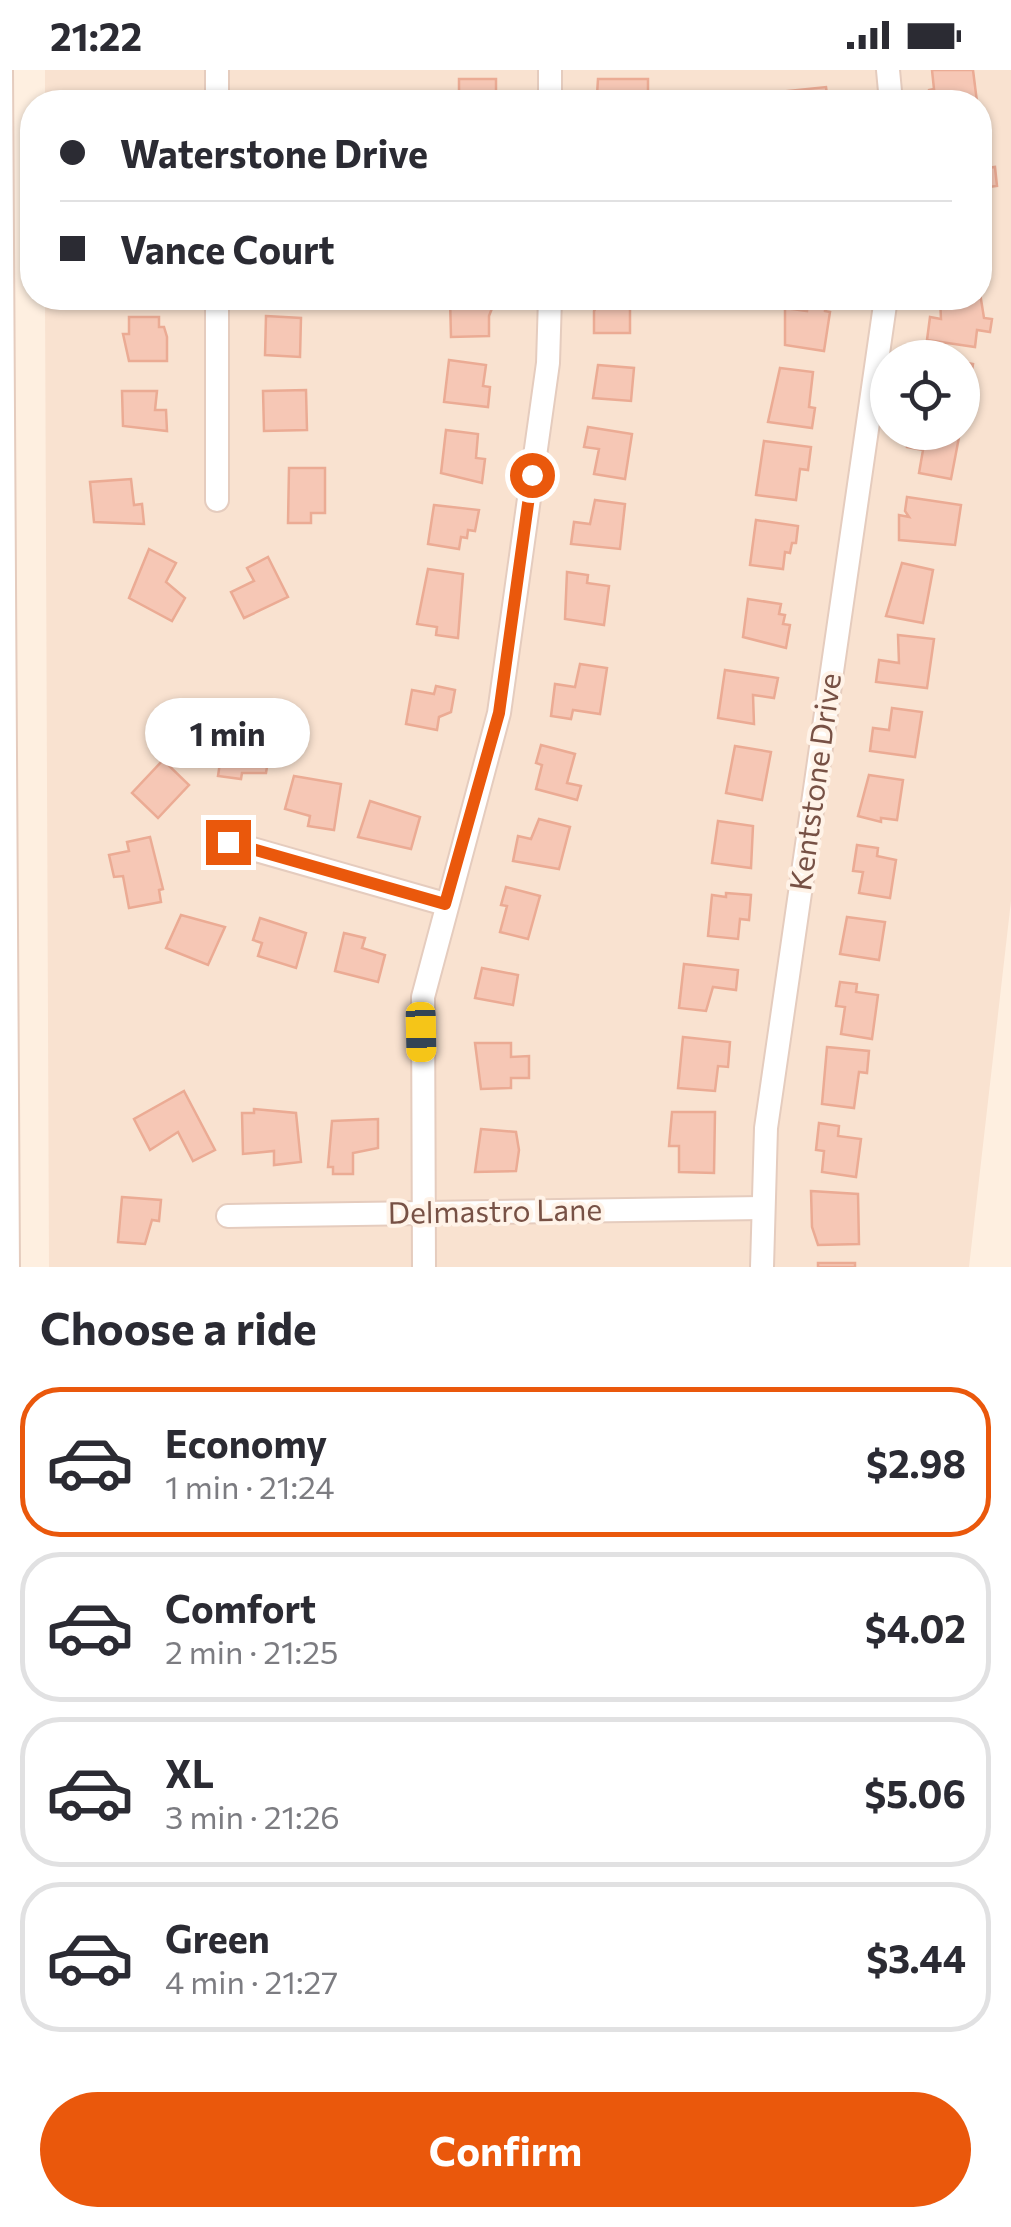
<!DOCTYPE html>
<meta charset="utf-8">
<style>
:root{--surface:#fff;--page:#f7f7f7;--text:#2b2b33;--muted:#7c7c81;--line:#e1e1e2;--accent:#ea580c}
body{margin:0;font-family:Commissioner,sans-serif;background:var(--page);color:var(--text);height:100vh;display:flex;flex-direction:column;font-size:38px;white-space:nowrap}
*{box-sizing:border-box;margin:0}
p{font-size:32px;color:var(--muted)}
.icon{flex:none;width:55px;height:55px;fill:none;stroke:currentColor;stroke-width:2;stroke-linecap:round;stroke-linejoin:round}
.map{position:relative;height:1197px;overflow:hidden}
.drawer{display:flex;flex-direction:column;background:var(--surface);flex:1}
.drawer>*{flex:none}
.banner{position:absolute;left:20px;top:20px;width:972px;height:220px;border-radius:40px;box-shadow:0 2px 8px #0004;display:grid;align-content:center;height:220px;padding:0 40px;background:var(--surface)}
.buttons{position:absolute;left:870px;top:270px;display:grid;gap:20px}
.buttons a{display:grid;place-items:center;width:110px;height:110px;border-radius:50%;background:var(--surface);box-shadow:0 2px 8px #0004;font-size:50px}
.end{position:absolute;width:45px;height:45px;margin:-22px;border:12px solid #ea580c;background:#fff;box-shadow:0 0 0 5px #fff}
.from{border-radius:50%}
.bubble{position:absolute;height:70px;border-radius:35px;background:var(--surface);box-shadow:0 2px 8px #0004;font-size:32px;font-weight:700;line-height:70px;text-align:center}
.car{position:absolute;width:30px;height:60px;margin:-30px -15px;border-radius:12px;box-shadow:0 0 8px 2px #0007;background:linear-gradient(#f5c518 24%,#345 0 40%,#f5c518 0 76%,#345 0 86%,#f5c518 0)}
.banner b{display:flex;align-items:center;gap:35px;height:95px;font-size:38px}
.banner b+b{border-top:2px solid var(--line)}
.banner i{width:25px;height:25px;background:var(--text)}
ul{padding:0;list-style:none}
li{display:flex;align-items:center;gap:30px;height:150px;margin:0 20px 15px;padding:0 20px;border:5px solid var(--line);border-radius:40px}
li div{flex:1}
li b{display:block;font-size:38px}
li em{font-style:normal;font-weight:700}
li.current{border-color:var(--accent)}
li>.icon{width:90px;height:90px;stroke-width:1.5}
h2{padding:0 40px;font-size:45px;line-height:120px}
.button{display:flex;gap:20px;margin-top:auto;padding:20px 40px}
.button a{flex:1;height:115px;border-radius:60px;background:var(--accent);color:#fff;font-size:40px;font-weight:700;line-height:115px;text-align:center}
.status{display:flex;justify-content:space-between;align-items:center;height:70px;padding:0 50px;background:var(--surface);direction:ltr}
.status svg{height:28px;fill:currentColor}
.map>svg:first-child{display:block}
.residential{fill:#f9e2d0;fill-rule:evenodd}
.building{fill:#f6c7b5;stroke:#ebab94;stroke-width:2.5}
.lines{fill:none;stroke-linecap:round;stroke-linejoin:round}
.minor-casing{stroke:#e5ccbe;stroke-width:26}
.minor{stroke:#fff;stroke-width:22}
.route{stroke:#ea580c;stroke-width:12}
.labels{text-anchor:middle;stroke-width:8;stroke-linejoin:round;paint-order:stroke}
.street-label{font-size:30px;fill:#775145;stroke:#fff3e8}
</style>
<div class="status"><b>21:22</b><svg viewBox="0 0 49 12"><path d="M0 12V9h3v3zM5 12V6h3v6zM10 12V3h3v9zM15 12V0h3v12zM26 1h20v11H26zM47 4h2v5h-2z"/></svg></div>
<div class="map">
<svg width="1011" height="1197" viewBox="0 0 1011 1197">
<rect width="100%" height="100%" fill="#feefe0"/>
<path class="residential" d="M45,0h966v831l-42,366h-920l-4,-969h935v-196h-935zM888,288h74v74h-74z"/>
<g class="building">
<path d="M932,0h41l4,32h-49l1,-12 5,-1z"/>
<rect x="459" y="9" width="37" height="23"/>
<path d="M598,9h50v23h-42v-7h-9z"/>
<path d="M826,17l2,15h-40l-1,-11z"/>
<rect x="279" y="23" width="30" height="9"/>
<path d="M127,26l32,1v5h-32z"/>
<path d="M980,70h4l2,28 9,-1 2,19 -17,2z"/>
<path d="M980,223l4,25 8,1 -2,13 -13,-2 -2,17 -48,-7 3,-23 11,2 -1,-21h40z"/>
<path d="M450,228h46l-7,18v20l-38,1z"/>
<path d="M602,228h28v35h-36v-22z"/>
<path d="M808,233l18,2 -1,6 5,1 -6,39 -39,-6v-37l22,3z"/>
<path d="M266,246l35,2 -1,39 -35,-2z"/>
<path d="M129,247h30v10h5l3,10v24h-38l-6,-27h6z"/>
<path d="M449,290l37,5 -3,21 7,1 -2,20 -44,-5z"/>
<path d="M962,292l11,2 -7,46h-4z"/>
<path d="M598,295l36,3 -3,33 -38,-3z"/>
<path d="M780,298l33,4 -4,35 6,1 -3,20 -44,-6z"/>
<path d="M306,320l1,40 -43,1 -1,-40z"/>
<path d="M122,321h35l-2,19h11l1,21 -44,-5z"/>
<path d="M588,357l44,7 -7,45 -31,-5 5,-25 -15,-2z"/>
<path d="M446,360l32,4 -2,24 9,1 -3,24 -41,-10z"/>
<path d="M910,362h50l-9,47 -32,-6 4,-23 -16,-3z"/>
<path d="M764,371l47,6 -3,23 -8,-1 -4,31 -40,-5z"/>
<path d="M289,398h36v45h-14v10h-23z"/>
<path d="M131,409l3,26 8,-1 2,20 -50,-2 -4,-40z"/>
<path d="M907,427l54,8 -6,40 -56,-5v-25l10,2 -4,-6z"/>
<path d="M595,430l30,4 -5,45 -49,-5 3,-22 16,2z"/>
<path d="M434,435l45,5 -4,21 -7,-1 -1,8 -6,-1 -2,12 -31,-5z"/>
<path d="M756,450l42,6 -2,17h-4l-2,10 -5,-1 -2,17 -33,-4z"/>
<path d="M149,479l27,14 -10,19 19,16 -13,23 -43,-23z"/>
<path d="M268,487l20,40 -44,21 -13,-26 23,-11 -7,-13z"/>
<path d="M902,493l31,7 -10,53 -37,-7z"/>
<path d="M428,499l35,5 -5,64 -22,-3 1,-8 -20,-3z"/>
<path d="M567,502l21,3 -1,8 22,3 -5,39 -39,-6z"/>
<path d="M748,529l33,5 -2,10 6,1 -2,9 7,1 -4,23 -43,-11z"/>
<path d="M898,565l36,4 -7,49 -51,-6 3,-22 20,3z"/>
<path d="M580,594l27,4 -7,46 -27,-4 -2,9 -20,-3 4,-32 20,3z"/>
<path d="M725,600l53,8 -4,20 -21,-3 1,29 -36,-6z"/>
<path d="M436,616l19,4 -4,22 -12,5 -2,13 -31,-6 6,-34 22,4z"/>
<path d="M892,638l30,4 -7,45 -45,-6 3,-23 16,2z"/>
<path d="M224,666l47,6 -5,31h-24l-1,6 -23,-3z"/>
<path d="M541,675l34,9 -8,29 14,3 -4,14 -41,-11 6,-24 -6,-2z"/>
<path d="M735,676l36,6 -9,48 -36,-7z"/>
<path d="M163,690l26,25 -31,33 -26,-25z"/>
<path d="M869,705l34,5 -6,40 -16,-2v4l-23,-6z"/>
<path d="M294,706l47,8 -7,46 -26,-4 2,-10 -25,-7z"/>
<path d="M370,731l50,16 -9,32 -53,-12z"/>
<path d="M539,749l31,8 -11,42 -46,-8 5,-25 13,3z"/>
<path d="M718,751l35,5 -2,42 -39,-5z"/>
<path d="M150,767l13,52 -4,1 2,12 -32,6 -6,-32 -9,1 -5,-22 20,-4 -2,-9z"/>
<path d="M857,775l21,3 -1,8 19,4 -6,38 -31,-5 4,-21 -10,-1z"/>
<path d="M506,817l34,9 -12,43 -28,-7 7,-26 -6,-1z"/>
<path d="M726,823l25,2 -2,25 -9,-1 -2,20 -30,-3 4,-41 14,2z"/>
<path d="M181,845l44,12 -17,38 -42,-17z"/>
<path d="M847,847l38,5 -6,38 -39,-6z"/>
<path d="M260,848l46,15 -10,35 -38,-12 4,-13 -9,-3z"/>
<path d="M344,863l21,5 -3,10 23,7 -7,27 -43,-11z"/>
<path d="M684,894l54,6 -2,20 -23,-3 -7,24 -27,-3z"/>
<path d="M482,898l36,7 -5,30 -38,-7z"/>
<path d="M840,912l17,2 -1,8 22,3 -6,44 -31,-5 4,-27 -9,-1z"/>
<path d="M683,967l47,5 -2,25 -10,-1 -3,25 -37,-3z"/>
<path d="M475,973h36v14l18,-1v22h-18v10l-30,1z"/>
<path d="M827,977l42,4 -2,22 -8,-1 -5,36 -32,-4z"/>
<path d="M184,1021l31,59 -22,11 -15,-29 -28,18 -16,-31z"/>
<path d="M254,1039l42,4 5,49 -27,3v-14l-31,3 -1,-41h12z"/>
<path d="M672,1042h43l-1,61 -35,-1v-26h-10z"/>
<path d="M378,1049v29l-25,5v21h-20v-7h-5l4,-46z"/>
<path d="M819,1053l20,3 -1,10 23,3 -5,38 -34,-5 2,-21 -8,-1z"/>
<path d="M481,1059l35,3 3,18 -3,21 -41,1z"/>
<path d="M811,1121l47,3 1,50 -41,1 -6,-18z"/>
<path d="M122,1127l39,3 -2,21 -7,-1 -7,24 -27,-2z"/>
<rect x="818" y="1193" width="37" height="4"/>
</g>
<g class="lines">
<defs>
<g id="minor">
<path d="M1,0l7,1197"/>
<path d="M550,0v32"/>
<path d="M888,0l3,32"/>
<path d="M217,32v-32"/>
<path d="M217,228v202"/>
<path d="M228,772l217,62"/>
<path d="M228,1146l534,-8"/>
<path d="M424,1197l-1,-270 76,-284 49,-350 2,-65"/>
<path d="M762,1197l4,-139 120,-830"/>
</g>
</defs>
<use href="#minor" class="minor-casing"/>
<use href="#minor" class="minor"/>
</g>
<g class="lines">
<path class="route" d="M228,772l217,62 54,-191 33,-238"/>
</g>
<g class="labels">
<g class="street-label">
<text transform="translate(816 712) rotate(-82)" y="10">Kentstone Drive</text>
<text transform="translate(495 1142) rotate(-1)" y="10">Delmastro Lane</text>
</g>
</g>
</svg>
<div class="buttons">
<a><svg class="icon" aria-label="locate" viewBox="0 0 24 24"><circle cx="12" cy="12" r="6"/><path d="M12 2v4M12 18v4M2 12h4M18 12h4"/></svg></a>
</div>
<i class="end from" style="left:532px;top:405px"></i>
<i class="end" style="left:228px;top:772px"></i>
<div class="bubble" style="left:145px;top:628px;width:165px">1 min</div>
<i class="car" style="left:421px;top:962px;rotate:179deg"></i>
<div class="banner">
<b><i class="from"></i>Waterstone Drive</b>
<b><i></i>Vance Court</b>
</div>
</div>
<section class="drawer">
<h2>Choose a ride</h2>
<ul>
<li class="current"><svg class="icon" aria-label="car" viewBox="0 0 24 24"><path d="M5 17H2v-5l4-1 3-4h7l3 4 3 1v5h-3M9 17h6M6 11h13"/><circle cx="7" cy="17" r="2"/><circle cx="17" cy="17" r="2"/></svg><div><b>Economy</b><p>1 min · 21:24</p></div><em>$2.98</em></li>
<li><svg class="icon" aria-label="car" viewBox="0 0 24 24"><path d="M5 17H2v-5l4-1 3-4h7l3 4 3 1v5h-3M9 17h6M6 11h13"/><circle cx="7" cy="17" r="2"/><circle cx="17" cy="17" r="2"/></svg><div><b>Comfort</b><p>2 min · 21:25</p></div><em>$4.02</em></li>
<li><svg class="icon" aria-label="car" viewBox="0 0 24 24"><path d="M5 17H2v-5l4-1 3-4h7l3 4 3 1v5h-3M9 17h6M6 11h13"/><circle cx="7" cy="17" r="2"/><circle cx="17" cy="17" r="2"/></svg><div><b>XL</b><p>3 min · 21:26</p></div><em>$5.06</em></li>
<li><svg class="icon" aria-label="car" viewBox="0 0 24 24"><path d="M5 17H2v-5l4-1 3-4h7l3 4 3 1v5h-3M9 17h6M6 11h13"/><circle cx="7" cy="17" r="2"/><circle cx="17" cy="17" r="2"/></svg><div><b>Green</b><p>4 min · 21:27</p></div><em>$3.44</em></li>
</ul>
<div class="button"><a>Confirm</a></div>
</section>
